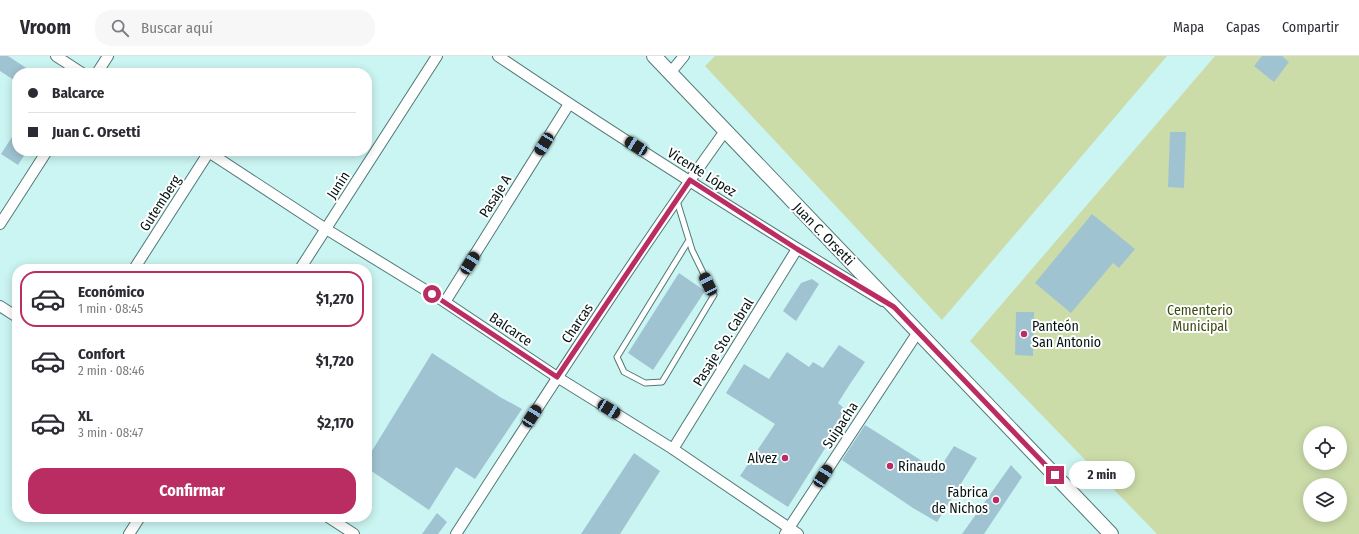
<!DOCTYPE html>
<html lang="es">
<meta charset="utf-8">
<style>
:root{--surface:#fff;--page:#f7f7f7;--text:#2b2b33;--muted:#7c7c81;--line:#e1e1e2;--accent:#b92d63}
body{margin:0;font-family:"Fira Sans Condensed",sans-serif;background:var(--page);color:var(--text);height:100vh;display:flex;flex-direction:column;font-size:15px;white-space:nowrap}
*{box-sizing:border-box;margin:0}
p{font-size:13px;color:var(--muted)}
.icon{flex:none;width:22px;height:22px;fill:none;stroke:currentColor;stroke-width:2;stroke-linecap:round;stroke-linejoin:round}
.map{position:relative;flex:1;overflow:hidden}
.drawer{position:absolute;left:12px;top:208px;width:360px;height:258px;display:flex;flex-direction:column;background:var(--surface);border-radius:16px;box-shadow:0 2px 10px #0003}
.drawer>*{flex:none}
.top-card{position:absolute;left:12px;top:12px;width:360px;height:88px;border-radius:16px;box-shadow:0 2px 10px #0003;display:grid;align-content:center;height:88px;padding:0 16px;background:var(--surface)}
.controls{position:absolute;left:1303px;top:370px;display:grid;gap:8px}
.controls a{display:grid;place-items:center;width:44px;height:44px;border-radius:50%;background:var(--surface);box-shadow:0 2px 10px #0003;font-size:20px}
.end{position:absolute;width:18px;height:18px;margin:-9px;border:5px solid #b92d63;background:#fff;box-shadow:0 0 0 2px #fff}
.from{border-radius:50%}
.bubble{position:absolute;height:28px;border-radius:14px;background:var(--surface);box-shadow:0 2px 10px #0003;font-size:13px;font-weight:700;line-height:28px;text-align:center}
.car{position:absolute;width:12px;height:24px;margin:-12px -6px;border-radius:5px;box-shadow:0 0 3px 1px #0007;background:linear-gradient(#222 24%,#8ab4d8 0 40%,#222 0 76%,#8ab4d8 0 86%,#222 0)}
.top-card b{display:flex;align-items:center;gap:14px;height:38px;font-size:15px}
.top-card b+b{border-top:1px solid var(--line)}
.top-card i{width:10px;height:10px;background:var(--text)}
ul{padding:7px 0 0;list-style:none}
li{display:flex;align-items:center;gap:12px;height:56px;margin:0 8px 6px;padding:0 8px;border:2px solid transparent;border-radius:16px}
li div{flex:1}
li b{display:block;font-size:15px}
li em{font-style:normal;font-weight:700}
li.current{border-color:var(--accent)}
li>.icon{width:36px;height:36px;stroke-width:1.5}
.primary-button{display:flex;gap:8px;margin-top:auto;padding:8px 16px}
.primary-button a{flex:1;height:46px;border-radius:16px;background:var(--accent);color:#fff;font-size:16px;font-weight:700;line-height:46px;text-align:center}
header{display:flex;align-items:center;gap:24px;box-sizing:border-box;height:56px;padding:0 20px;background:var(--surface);border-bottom:1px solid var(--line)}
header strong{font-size:19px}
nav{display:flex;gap:22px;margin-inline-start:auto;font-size:14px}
.search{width:280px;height:36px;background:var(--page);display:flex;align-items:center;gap:10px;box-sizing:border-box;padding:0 14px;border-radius:16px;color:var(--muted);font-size:15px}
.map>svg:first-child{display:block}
.green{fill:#ccdca9;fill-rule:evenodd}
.building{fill:#a0c3d2}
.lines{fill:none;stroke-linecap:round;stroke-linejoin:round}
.lane-casing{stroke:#527876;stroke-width:7}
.street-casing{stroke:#527876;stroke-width:12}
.secondary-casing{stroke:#527876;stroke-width:16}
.lane{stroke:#fff;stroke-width:5}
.street{stroke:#fff;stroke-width:10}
.secondary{stroke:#fff;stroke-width:14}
.route{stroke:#b92d63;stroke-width:5}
.poi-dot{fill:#b92d63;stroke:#fff;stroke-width:1.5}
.labels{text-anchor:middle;stroke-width:4;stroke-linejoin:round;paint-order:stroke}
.street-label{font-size:14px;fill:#051413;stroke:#fff}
.park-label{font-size:14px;fill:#3d4a13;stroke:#fff}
.poi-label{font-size:14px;fill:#051413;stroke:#fff;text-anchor:start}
</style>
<header>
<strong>Vroom</strong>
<div class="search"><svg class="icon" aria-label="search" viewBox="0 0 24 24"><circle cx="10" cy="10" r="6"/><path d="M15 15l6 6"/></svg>Buscar aquí</div>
<nav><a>Mapa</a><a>Capas</a><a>Compartir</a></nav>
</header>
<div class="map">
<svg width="1359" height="478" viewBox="0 0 1359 478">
<rect width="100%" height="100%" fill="#cbf5f2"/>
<g class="green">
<path d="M715,0h452l-225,264 -237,-254z"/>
<path d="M1215,0h144v478h-202l-187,-193zM1310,377h30v30h-30zM1310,429h30v30h-30z"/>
</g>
<g class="building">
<path d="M0,0h8l26,17h-17v9l-17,-11z"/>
<path d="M1262,0h20l7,6 -15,20 -20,-16z"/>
<path d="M17,73v22h10l-9,14 -17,-11z"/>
<path d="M1170,76h16l-2,56 -16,-1z"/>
<path d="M1092,158l43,35 -16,19 -6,-5 -42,50 -36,-30z"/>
<path d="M679,217l26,18 -52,79 -25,-17z"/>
<path d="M812,223l7,5 -23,37 -13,-10 18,-28z"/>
<path d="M1016,256h18l-1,44 -18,-1z"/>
<path d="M839,289l26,17 -15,22 -12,19 10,9 -60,95 -48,-31 35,-52 -49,-31 18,-29 25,15 18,-27 22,15 4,-5 10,6z"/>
<path d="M432,297l68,44 22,12 -47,70 -19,-12 -27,43 -62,-42v-9z"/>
<path d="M865,369l73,46 16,-25 23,12 -40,64 -24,-14 -71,-48z"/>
<path d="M634,397l26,18 -40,63h-39z"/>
<path d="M1011,409l11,12 -38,57h-22z"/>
<path d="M437,457l10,9 -9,12h-16z"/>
</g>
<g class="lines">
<defs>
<path id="lane" d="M677,145l15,49 22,45 -52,87 -17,1 -21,-11 -7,-15 72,-117"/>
<g id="street">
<path d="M56,0l26,17"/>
<path d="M498,0c126,85 255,166 385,245"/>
<path d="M97,17l11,-17"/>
<path d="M670,17l14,-17"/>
<path d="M207,95l119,78 119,73 112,75 116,72 125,85"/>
<path d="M0,168l47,-73"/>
<path d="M134,213l75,-117"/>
<path d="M300,213l137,-213"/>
<path d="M445,246l124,-198"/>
<path d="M0,250l17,11"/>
<path d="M673,393l124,-200"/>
<path d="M328,461l26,17"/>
<path d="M129,478l11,-17"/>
<path d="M456,478c88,-136 175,-272 269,-403"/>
<path d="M785,478l133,-202"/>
</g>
<path id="secondary" d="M654,0l457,478"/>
</defs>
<use href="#lane" class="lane-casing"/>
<use href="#street" class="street-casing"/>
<use href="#secondary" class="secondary-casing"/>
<use href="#lane" class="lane"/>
<use href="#street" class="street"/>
<use href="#secondary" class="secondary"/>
</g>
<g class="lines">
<path class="route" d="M432,238l125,83 133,-197 107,69 97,58 161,168"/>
</g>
<g class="poi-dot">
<circle cx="1024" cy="278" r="4"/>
<circle cx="785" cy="402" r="4"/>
<circle cx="890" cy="410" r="4"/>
<circle cx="996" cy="444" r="4"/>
</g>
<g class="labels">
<g class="street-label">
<text transform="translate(702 116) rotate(32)" y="5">Vicente López</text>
<text transform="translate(338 129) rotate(-57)" y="5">Junín</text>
<text transform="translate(495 140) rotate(-58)" y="5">Pasaje A</text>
<text transform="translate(160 147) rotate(-57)" y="5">Gutemberg</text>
<text transform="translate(824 178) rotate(46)" y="5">Juan C. Orsetti</text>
<text transform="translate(577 267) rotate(-56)" y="5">Charcas</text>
<text transform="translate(511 273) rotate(34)" y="5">Balcarce</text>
<text transform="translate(723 286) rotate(-58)" y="5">Pasaje Sto. Cabral</text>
<text transform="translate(840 369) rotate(-57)" y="5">Suipacha</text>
</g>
<g class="park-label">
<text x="1200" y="259">Cementerio<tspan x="1200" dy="16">Municipal</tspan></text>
</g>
<g class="poi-label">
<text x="1032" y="275">Panteón<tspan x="1032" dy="16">San Antonio</tspan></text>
<text x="777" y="407" text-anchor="end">Alvez</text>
<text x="898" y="415">Rinaudo</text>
<text x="988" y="441" text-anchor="end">Fabrica<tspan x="988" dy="16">de Nichos</tspan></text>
</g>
</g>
</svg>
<div class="controls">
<a><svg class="icon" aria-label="locate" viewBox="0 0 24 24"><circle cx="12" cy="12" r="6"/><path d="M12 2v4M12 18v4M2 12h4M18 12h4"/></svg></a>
<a><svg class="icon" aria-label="layers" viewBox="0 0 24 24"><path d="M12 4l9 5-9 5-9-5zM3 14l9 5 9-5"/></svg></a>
</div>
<i class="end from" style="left:432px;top:238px"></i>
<i class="end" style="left:1055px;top:419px"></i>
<div class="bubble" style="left:1069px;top:405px;width:66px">2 min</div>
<i class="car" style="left:544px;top:88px;rotate:212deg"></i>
<i class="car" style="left:636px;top:90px;rotate:302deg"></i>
<i class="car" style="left:470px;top:207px;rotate:32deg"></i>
<i class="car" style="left:708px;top:228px;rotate:334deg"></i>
<i class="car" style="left:609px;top:353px;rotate:122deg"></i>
<i class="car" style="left:532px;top:360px;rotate:33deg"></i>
<i class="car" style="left:823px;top:420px;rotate:33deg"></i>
<div class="top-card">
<b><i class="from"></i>Balcarce</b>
<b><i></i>Juan C. Orsetti</b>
</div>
<section class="drawer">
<ul>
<li class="current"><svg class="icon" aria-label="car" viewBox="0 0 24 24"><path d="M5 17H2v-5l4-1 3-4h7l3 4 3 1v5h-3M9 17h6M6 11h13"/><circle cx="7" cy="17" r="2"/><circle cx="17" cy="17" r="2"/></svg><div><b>Económico</b><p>1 min · 08:45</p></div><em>$1,270</em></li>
<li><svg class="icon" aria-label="car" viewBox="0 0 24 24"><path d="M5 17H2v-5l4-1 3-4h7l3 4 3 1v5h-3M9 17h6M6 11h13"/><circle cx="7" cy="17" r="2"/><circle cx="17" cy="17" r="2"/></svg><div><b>Confort</b><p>2 min · 08:46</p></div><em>$1,720</em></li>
<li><svg class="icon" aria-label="car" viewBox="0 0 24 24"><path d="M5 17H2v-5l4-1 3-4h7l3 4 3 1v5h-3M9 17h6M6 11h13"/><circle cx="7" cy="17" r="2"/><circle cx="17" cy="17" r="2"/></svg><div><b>XL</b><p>3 min · 08:47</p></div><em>$2,170</em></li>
</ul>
<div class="primary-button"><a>Confirmar</a></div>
</section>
</div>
